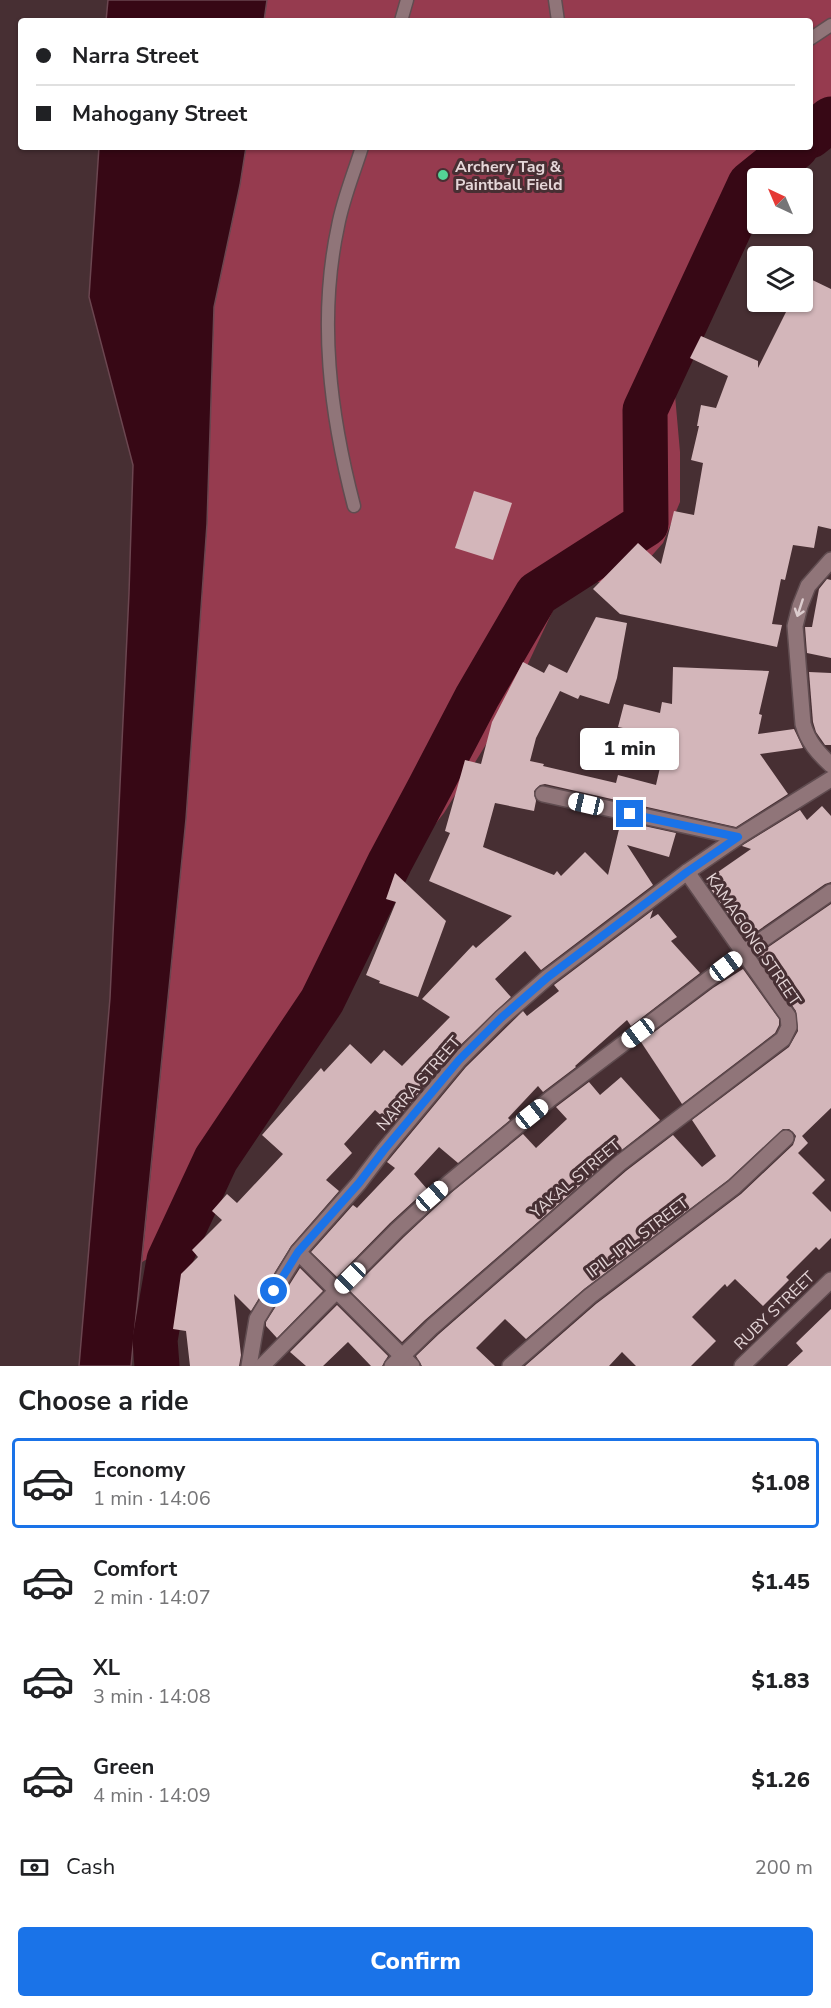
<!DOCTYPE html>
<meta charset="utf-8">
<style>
:root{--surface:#fff;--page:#f6f6f6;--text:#202124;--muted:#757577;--line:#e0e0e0;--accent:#1a73e8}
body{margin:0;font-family:"Nunito Sans",sans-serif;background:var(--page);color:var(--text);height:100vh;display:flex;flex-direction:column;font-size:22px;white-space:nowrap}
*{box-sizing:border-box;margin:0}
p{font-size:20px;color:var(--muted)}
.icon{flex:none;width:33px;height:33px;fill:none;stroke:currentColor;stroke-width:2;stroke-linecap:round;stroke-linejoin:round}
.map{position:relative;height:1366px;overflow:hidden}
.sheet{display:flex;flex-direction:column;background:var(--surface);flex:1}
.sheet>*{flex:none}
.top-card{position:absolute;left:18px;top:18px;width:795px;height:132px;border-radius:6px;box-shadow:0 2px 4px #0004;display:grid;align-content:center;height:132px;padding:0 18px;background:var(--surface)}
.needle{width:39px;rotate:316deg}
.buttons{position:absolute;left:747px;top:168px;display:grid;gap:12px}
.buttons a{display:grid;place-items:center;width:66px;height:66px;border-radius:6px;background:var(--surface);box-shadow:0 2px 4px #0004;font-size:30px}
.end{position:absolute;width:27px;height:27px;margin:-14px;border:8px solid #1a73e8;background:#fff;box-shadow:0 0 0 3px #fff}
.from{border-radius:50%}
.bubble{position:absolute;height:42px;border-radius:6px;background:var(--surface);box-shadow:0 2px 4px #0004;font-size:20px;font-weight:800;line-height:42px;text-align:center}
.car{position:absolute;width:18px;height:36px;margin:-18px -9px;border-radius:8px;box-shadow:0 0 4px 2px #0007;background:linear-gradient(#fff 24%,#345 0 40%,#fff 0 76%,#345 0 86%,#fff 0)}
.top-card b{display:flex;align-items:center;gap:21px;height:57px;font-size:22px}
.top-card b+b{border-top:2px solid var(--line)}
.top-card i{width:15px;height:15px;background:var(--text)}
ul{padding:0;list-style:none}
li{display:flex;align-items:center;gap:18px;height:90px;margin:0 12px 9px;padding:0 6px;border:3px solid transparent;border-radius:6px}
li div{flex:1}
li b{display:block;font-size:22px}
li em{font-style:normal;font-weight:800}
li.on{border-color:var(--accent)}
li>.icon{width:54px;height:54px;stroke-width:1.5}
h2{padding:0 18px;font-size:27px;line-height:72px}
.pay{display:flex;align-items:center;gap:15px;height:66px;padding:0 18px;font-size:22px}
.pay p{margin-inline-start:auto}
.primary-button{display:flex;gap:12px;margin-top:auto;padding:12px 18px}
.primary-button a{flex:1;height:69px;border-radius:6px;background:var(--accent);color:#fff;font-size:24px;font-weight:800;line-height:69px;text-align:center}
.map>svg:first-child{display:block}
.forest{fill:#963b4f}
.water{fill:#370815;stroke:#6b4650;stroke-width:1.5}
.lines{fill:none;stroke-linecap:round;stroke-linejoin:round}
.river{stroke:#370815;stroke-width:45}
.building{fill:#d3b6ba}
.service-casing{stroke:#604c50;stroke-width:15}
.minor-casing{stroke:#604c50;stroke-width:18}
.tertiary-casing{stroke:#604c50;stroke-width:18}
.service{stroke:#907579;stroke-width:12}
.minor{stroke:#907579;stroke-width:15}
.tertiary{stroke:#907579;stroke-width:15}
.oneway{stroke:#dcccce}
.route{stroke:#1a73e8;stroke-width:8}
.poi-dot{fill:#54d396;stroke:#472f33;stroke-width:2}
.labels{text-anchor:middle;stroke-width:6;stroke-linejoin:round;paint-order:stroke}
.poi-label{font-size:16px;font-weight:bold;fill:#e5d6d8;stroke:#472f33;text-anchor:start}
.street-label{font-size:16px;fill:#e5d6d8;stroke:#472f33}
</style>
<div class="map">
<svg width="831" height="1366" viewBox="0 0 831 1366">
<rect width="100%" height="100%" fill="#472f33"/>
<g class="forest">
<path d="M267,0h564v119l-21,17v-115h-546z"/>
<path d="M246,147h550l-46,37 -27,108 -49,92 6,68v50l-17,41 -39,44 -55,-11 -65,139 -60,98 -42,53 -200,362 -60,34 44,-443 21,-295 7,-217 26,-122z"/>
</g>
<g class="water">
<path d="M108,0h159l-3,21h-158z"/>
<path d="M99,147h147l-6,38 -26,122 -7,217 -21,295 -55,547h-52l31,-368 19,-405 4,-128 -44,-168z"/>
</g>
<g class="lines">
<g class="river">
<path d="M810,136l21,-17"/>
<path d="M157,1366l-2,-26 14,-80 47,-101 106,-158 68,-139 40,-75 47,-90 60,-103 109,-70 -1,-114 105,-226 46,-37"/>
</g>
</g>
<g class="building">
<path d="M802,275l29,14v240l-13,-3 -4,22 -21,-3 -8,35 -4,-1 -9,45 10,1 -5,22 -157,-33 -27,-25 45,-46 23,21 13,-53 20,4 9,-52 -12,-3 8,-34h-2l4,-21 15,3 12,-32 -38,-18 11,-22 57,25v7l33,-66h11z"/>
<path d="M474,491l38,12 -19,57 -38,-12z"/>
<path d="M827,579l4,1v78l-24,-5 -2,-26h7l7,-38z"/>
<path d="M596,617l31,6 -10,55 -8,26 -29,-9 -2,4 -18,-8 -24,47 -6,23 14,3 -1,2 73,17 2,-8 38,10 11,-48 -49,-10 6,-23 36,9 2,-11 10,2 1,-37 96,4 -10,43 3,1 -4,19 36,-5 9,19 -43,6 28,40 -52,33 -191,-43 -5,1 -6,6 2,10 -2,10 -39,-8 -12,44 71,28 3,-4 4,5 24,-24 23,23 13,-54 55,12 -7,24 -42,-12 26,40 -112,85 -16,-19 -30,28 16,18 -59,56 -60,72 -17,-15 -31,34 8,9 -26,27 13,11 -48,55 -40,65 -17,-17 7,61 -2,11h-49l-4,-35 -13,-2 8,-55 17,-17 -6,-7 30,-30 -10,-9 15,-17 10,9 46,-49 -21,-19 59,-67 3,4 26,-28 21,20 13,-14 18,16 48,-49 -28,-18 51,-54 3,3 36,-32 -83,-35 21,-48 -5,-2 20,-71 16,4 11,-42 31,-60 21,11 5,-9 18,9z"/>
<path d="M809,672l22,1v72h-6l-9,-13 -3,-10z"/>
<path d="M822,806l9,10v66l-6,2 -79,55 -41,-58 46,-32 -9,-3 1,-1 57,-35 7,10z"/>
<path d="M395,873l51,48 -28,76 -39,-14 1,-2 -14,-6 30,-73 -10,-3z"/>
<path d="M831,904v204l-29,28 6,7 -10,10 27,27 -13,13 19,19v26l-12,12 -3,-3 -30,30 3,3 -26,26 -28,-27 -8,8 -2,-3 -33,33 24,24 -25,25h-55l-14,-14 -13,14h-84l71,-62 145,-110 52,-49 3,-9 -3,-4 -4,-3h-6l-55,51 -144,109 -58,50 -21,-20 -29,29 19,18h-73l-6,-10 23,-22 187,-163 47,-36 29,32 14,-11 -24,-36 97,-73 9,-16 -2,-20 -39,-56z"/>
<path d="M653,910l-3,9 8,-5 19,23 -6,4 29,32 -69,53 -4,-6 -52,46 1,1 -33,25 -5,-6 -30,32 2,2 -52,43 -19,-16 -25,27 13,15 -37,34 -53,54 -26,-25 42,-47 4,3 38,-40 -8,-6 79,-95 57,-56 4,5 32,-25 -5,-6z"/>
<path d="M743,969l36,50v6l-4,8 -93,71 -41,-62 72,-54z"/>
<path d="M621,1077l39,43 -46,36 -189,164 -23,22 -52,-51 54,-54 47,-44 72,-59 13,14 31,-29 -11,-12 33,-25 11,13z"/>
<path d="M300,1268l23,23 -46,47 -11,-12v-4z"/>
<path d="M337,1305l51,51 -6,10h-11l-23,-24 -25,24h-17l-16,-14z"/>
<path d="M831,1309v57h-44l16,-15 -7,-8z"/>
</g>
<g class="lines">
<defs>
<g id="service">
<path d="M555,0l3,21"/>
<path d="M401,21l6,-21"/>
<path d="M810,39l21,-14"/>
<path d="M354,506c-24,-92 -36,-187 -16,-280 5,-27 16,-53 24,-79"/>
</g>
<g id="minor">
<path d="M831,560l-23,26 -8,20 -5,20 8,98c5,18 15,29 28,41"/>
<path d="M543,794l195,43"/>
<path d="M298,1252l114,114"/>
<path d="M249,1366l8,-47 41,-67 61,-69 25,-33 75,-90 42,-42 47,-41 139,-105 51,-35 93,-58"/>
<path d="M262,1366l135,-136 48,-44 105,-87 193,-146 88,-61"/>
<path d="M392,1366l40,-39 188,-164 163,-124 6,-12 -1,-11 -101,-144"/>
<path d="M510,1366l80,-70 144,-109 52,-49"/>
</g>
<path id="tertiary" d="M742,1366l89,-86"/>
</defs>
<use href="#service" class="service-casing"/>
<use href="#minor" class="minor-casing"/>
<use href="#tertiary" class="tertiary-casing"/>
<use href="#service" class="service"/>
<use href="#minor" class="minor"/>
<use href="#tertiary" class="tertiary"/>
</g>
<defs><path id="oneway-shaft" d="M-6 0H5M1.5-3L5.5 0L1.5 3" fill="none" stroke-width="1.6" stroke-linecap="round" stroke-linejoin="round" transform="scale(1.5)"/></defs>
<use class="oneway" href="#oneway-shaft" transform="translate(800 608) rotate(108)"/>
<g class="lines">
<path class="route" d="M274,1291l24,-39 61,-69 25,-33 75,-90 42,-42 47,-41 139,-105 51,-35 -108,-23"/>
</g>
<circle class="poi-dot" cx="443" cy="175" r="6"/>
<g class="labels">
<g class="poi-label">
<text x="455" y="172">Archery Tag &amp;<tspan x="455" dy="18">Paintball Field</tspan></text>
</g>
<g class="street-label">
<text transform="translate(754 939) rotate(56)" y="6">KAMAGONG STREET</text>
<text transform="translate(418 1083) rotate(-49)" y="6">NARRA STREET</text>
<text transform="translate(575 1178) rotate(-40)" y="6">YAKAL STREET</text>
<text transform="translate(637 1237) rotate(-37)" y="6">IPIL-IPIL STREET</text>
<text transform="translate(774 1310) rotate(-44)" y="6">RUBY STREET</text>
</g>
</g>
</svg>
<div class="buttons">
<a><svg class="needle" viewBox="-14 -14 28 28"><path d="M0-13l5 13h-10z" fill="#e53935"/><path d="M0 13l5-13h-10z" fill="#757577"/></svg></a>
<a><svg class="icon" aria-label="layers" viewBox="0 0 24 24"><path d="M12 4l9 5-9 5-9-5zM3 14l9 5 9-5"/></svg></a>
</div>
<i class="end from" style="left:274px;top:1291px"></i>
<i class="end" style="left:630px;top:814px"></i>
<div class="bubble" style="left:580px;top:728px;width:99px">1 min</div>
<i class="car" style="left:586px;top:804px;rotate:283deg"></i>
<i class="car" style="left:726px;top:966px;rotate:53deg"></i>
<i class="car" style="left:638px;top:1033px;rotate:233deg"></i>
<i class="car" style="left:532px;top:1114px;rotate:51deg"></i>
<i class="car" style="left:432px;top:1196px;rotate:49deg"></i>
<i class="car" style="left:350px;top:1278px;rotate:225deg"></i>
<div class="top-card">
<b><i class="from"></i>Narra Street</b>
<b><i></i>Mahogany Street</b>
</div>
</div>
<section class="sheet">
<h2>Choose a ride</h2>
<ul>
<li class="on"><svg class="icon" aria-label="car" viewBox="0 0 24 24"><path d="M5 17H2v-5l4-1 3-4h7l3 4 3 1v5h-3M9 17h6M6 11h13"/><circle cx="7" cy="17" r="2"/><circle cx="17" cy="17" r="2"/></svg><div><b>Economy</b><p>1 min · 14:06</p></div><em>$1.08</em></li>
<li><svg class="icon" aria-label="car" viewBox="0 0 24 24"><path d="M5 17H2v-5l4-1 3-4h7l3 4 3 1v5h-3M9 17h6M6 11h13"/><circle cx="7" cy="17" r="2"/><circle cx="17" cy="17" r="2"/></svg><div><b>Comfort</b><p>2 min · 14:07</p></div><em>$1.45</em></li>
<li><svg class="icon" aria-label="car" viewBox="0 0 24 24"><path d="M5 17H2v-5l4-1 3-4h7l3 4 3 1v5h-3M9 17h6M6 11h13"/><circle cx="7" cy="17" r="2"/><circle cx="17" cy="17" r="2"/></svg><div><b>XL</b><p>3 min · 14:08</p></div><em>$1.83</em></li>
<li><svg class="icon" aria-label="car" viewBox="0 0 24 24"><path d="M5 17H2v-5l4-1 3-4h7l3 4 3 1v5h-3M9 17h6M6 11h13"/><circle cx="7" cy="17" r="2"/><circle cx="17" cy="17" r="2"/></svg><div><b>Green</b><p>4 min · 14:09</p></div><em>$1.26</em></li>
</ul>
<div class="pay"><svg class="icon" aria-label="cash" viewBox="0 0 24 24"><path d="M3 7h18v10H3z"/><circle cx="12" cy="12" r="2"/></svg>Cash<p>200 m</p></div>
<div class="primary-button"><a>Confirm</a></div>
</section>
